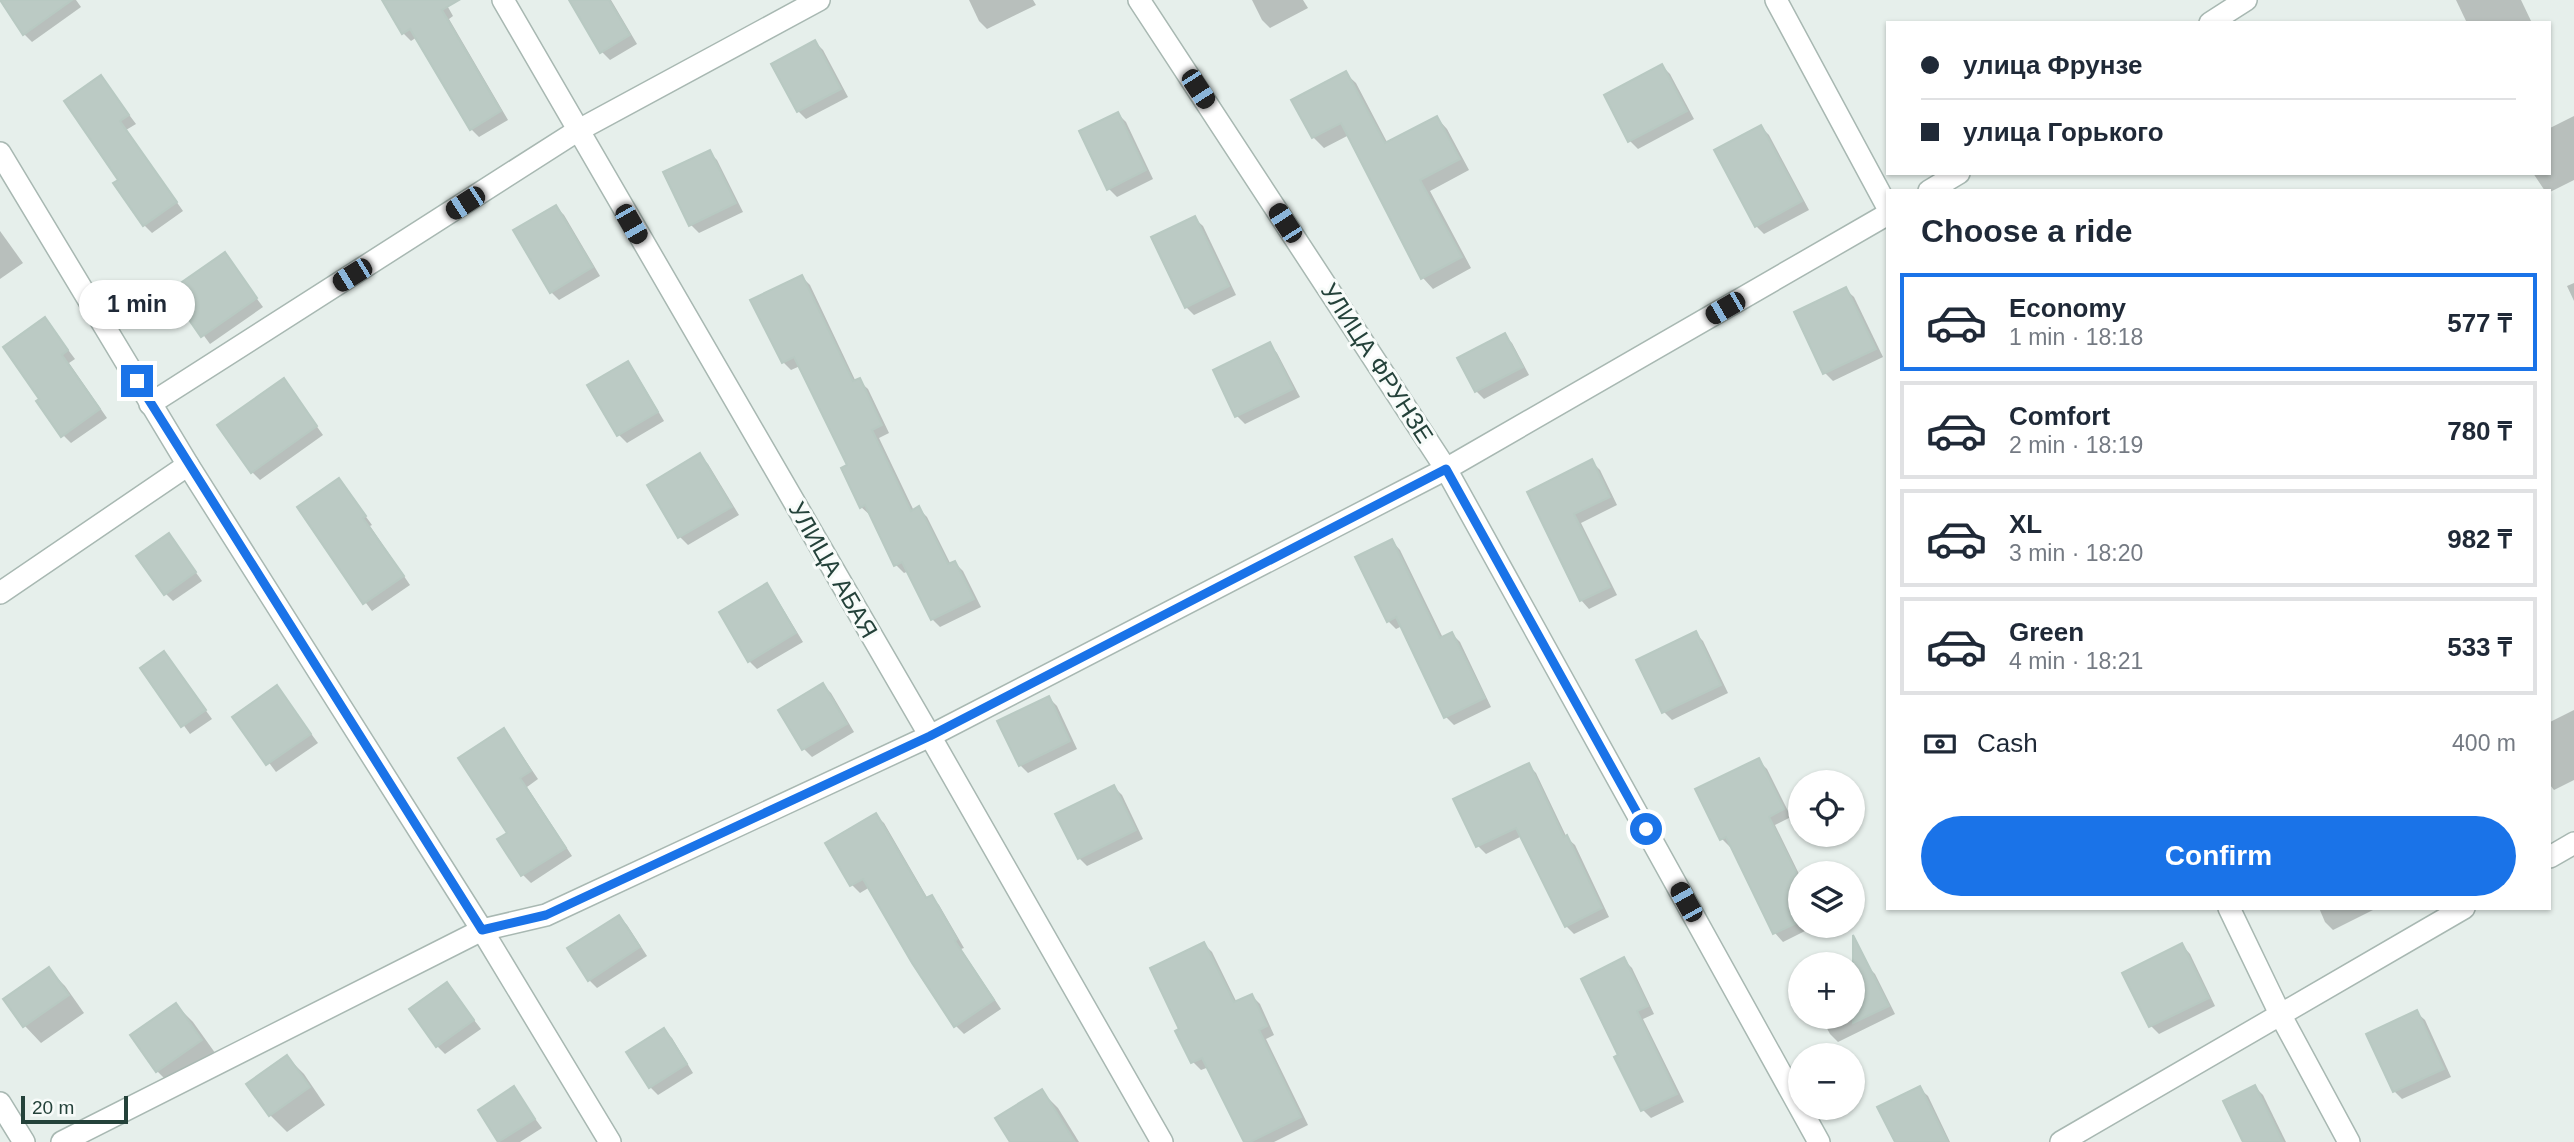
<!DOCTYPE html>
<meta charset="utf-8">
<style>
:root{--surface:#fff;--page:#f2f2f3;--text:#1f2937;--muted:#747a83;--line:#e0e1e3;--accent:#1a73e8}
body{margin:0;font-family:Helvetica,sans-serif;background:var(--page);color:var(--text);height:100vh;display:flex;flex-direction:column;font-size:26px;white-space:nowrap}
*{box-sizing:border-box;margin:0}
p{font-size:23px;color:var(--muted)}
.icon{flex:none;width:38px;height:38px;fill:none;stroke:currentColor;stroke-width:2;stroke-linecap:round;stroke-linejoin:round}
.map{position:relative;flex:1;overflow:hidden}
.side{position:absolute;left:1886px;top:189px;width:665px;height:721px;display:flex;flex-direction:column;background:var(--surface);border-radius:0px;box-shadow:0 2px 5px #0004}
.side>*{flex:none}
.guide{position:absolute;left:1886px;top:21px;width:665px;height:154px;border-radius:0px;box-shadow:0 2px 5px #0004;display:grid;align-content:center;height:154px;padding:0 35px;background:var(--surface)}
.controls{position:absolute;left:1788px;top:770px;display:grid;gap:14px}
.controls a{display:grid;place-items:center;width:77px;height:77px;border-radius:50%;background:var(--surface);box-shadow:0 2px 5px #0004;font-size:35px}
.scale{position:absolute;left:21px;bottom:18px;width:107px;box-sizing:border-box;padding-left:7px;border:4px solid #24423a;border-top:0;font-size:19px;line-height:24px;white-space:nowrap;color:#24423a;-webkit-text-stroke:5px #f7fbf9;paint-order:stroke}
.end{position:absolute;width:32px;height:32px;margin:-16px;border:9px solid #1a73e8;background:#fff;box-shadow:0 0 0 4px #fff}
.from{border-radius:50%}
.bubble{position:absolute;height:49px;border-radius:24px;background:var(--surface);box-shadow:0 2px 5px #0004;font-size:23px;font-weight:700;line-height:49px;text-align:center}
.car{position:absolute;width:21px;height:42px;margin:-21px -10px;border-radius:9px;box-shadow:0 0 5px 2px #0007;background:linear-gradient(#222 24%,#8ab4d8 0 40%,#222 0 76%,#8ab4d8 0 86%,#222 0)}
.guide b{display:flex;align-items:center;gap:24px;height:66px;font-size:26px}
.guide b+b{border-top:2px solid var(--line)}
.guide i{width:18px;height:18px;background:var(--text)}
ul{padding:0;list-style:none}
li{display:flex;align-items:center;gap:21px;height:98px;margin:0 14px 10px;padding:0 21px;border:4px solid var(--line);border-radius:0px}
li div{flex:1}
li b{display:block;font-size:26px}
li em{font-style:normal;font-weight:700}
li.on{border-color:var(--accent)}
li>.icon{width:63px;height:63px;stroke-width:1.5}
h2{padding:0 35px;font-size:32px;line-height:84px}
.pay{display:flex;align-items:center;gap:18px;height:77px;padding:0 35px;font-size:26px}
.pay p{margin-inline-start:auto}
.button{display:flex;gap:14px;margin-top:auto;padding:14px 35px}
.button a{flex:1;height:80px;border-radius:42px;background:var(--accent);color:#fff;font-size:28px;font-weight:700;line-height:80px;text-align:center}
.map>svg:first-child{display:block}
.shadow{fill:#0003}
.building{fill:#bbcac4;stroke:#b8c9c2;stroke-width:2}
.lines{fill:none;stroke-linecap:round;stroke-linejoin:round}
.street-casing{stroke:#a8b8b2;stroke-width:24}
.street{stroke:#fff;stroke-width:21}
.route{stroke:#1a73e8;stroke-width:9}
.labels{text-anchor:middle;stroke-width:6;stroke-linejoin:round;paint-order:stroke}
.street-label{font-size:24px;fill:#24423a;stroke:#f7fbf9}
</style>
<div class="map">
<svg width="2574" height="1142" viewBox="0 0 2574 1142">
<rect width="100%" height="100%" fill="#e6efeb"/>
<g class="shadow">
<path d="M12,0h64l5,7 -49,35 -8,-8z"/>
<path d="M384,0h60l9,16 -4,3 59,101 -29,17 -8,-8 -54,-92 -6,4 -8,-8z"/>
<path d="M572,0h39l26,44 -27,16 -8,-8z"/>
<path d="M969,0h64l3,5 -49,24 -8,-8z"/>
<path d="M1252,0h51l5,8 -38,20 -8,-8z"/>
<path d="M2456,0h65l11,23h-65z"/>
<path d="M815,42l8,8 25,47 -42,22 -8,-8z"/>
<path d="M1662,66l8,8 24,45 -56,30 -8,-8z"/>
<path d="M1345,73l11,10 32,61 49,-26 10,11 22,41 -39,21 41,77 -38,21 -10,-11 -74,-143 -25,13 -11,-11 -19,-37z"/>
<path d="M101,77l35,47 -10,6 57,81 -31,22 -8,-8 -23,-45z"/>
<path d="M1118,114l8,8 27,57 -36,18 -8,-8z"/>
<path d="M2574,116v64l-24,12 -5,-1 -12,-18h17v-45z"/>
<path d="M1761,127l8,8 40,75 -45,24 -8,-8z"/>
<path d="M709,152l8,8 26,52 -44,21 -8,-8z"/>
<path d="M556,207l8,8 36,61 -41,24 -8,-8z"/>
<path d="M1194,218l9,8 33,69 -42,20 -8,-8z"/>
<path d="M0,231l23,32 -23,16z"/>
<path d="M224,254l39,53 -53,37 -39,-53z"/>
<path d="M802,277l8,8 46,97 3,-1 9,8 21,44 -10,5 35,73 5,-2 8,8 24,48 4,-2 8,8 18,36 -41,20 -8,-8 -23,-48 -5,2 -8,-8 -24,-51 -2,1 -9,-8 -11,-42 -50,-99 -9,4 -8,-8z"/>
<path d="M2574,283v18l-7,-15z"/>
<path d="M1845,289l9,8 29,60 -50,24 -8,-8z"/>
<path d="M45,319l30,40 -6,4 38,55 -36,25 -8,-8 -21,-36z"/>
<path d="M1504,335l8,8 17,32 -45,24 -8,-8z"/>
<path d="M1269,344l8,9 23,44 -55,27 -8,-8z"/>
<path d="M627,364l8,8 29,49 -37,22 -8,-8z"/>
<path d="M284,381l39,54 -63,45 -8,-8z"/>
<path d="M700,456l8,8 31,51 -51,30 -8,-8 -31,-52z"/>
<path d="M1592,462l8,8 17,35 -36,18 36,72 -28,14 -8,-9 -52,-107z"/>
<path d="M339,480l33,45 -2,1 40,59 -38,26 -34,-45z"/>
<path d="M169,535l33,46 -29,20 -8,-8z"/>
<path d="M1392,541l8,9 43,88 9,-4 8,8 31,65 -37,18 -8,-8 -44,-91 -6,3 -8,-8z"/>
<path d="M766,586l8,8 29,48 -46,27 -8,-8z"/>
<path d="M1695,633l8,8 25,52 -56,27 -8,-8 -25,-51z"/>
<path d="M164,653l48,66 -22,15 -48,-66z"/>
<path d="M823,685l8,8 23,39 -42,25 -8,-8z"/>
<path d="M277,688l41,55 -42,29 -41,-55z"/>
<path d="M1049,698l8,8 20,43 -49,24 -8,-8z"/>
<path d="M2574,710v70l-20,10 -4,-5v-63z"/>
<path d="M503,731l8,8 27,40 -11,8 45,69 -41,27 -8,-8 -23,-35 9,-6z"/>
<path d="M1759,761l8,8 24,48 -16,8 26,53v48h14l-32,16 -8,-9 -42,-87 -3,1 -8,-8z"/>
<path d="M1528,765l8,8 31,65 8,7 34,72 -35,17 -8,-8 -44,-90 -36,18 -8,-8z"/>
<path d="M1114,787l8,8 21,44 -56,27 -8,-8z"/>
<path d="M875,815l9,8 44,76 3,-2 8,8 25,43 -3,1 40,60 -37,25 -8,-8 -86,-139 -10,6 -8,-8 -25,-41z"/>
<path d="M2319,908h53l1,2 -40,20 -8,-8z"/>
<path d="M619,917l8,8 20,31 -50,32 -8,-8z"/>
<path d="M1204,944l8,8 25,51 15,-7 8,8 14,31 -8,4 42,86 -34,17h-28l-37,-75 -8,3 -8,-8 -15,-30 4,-2z"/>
<path d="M2182,945l8,9 25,52 -56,28 -8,-8z"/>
<path d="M1624,960l8,8 22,46 -11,5 41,83 -33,16 -8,-8 -23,-54z"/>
<path d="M1867,966l8,8 20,40 -57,28 -8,-8 -9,-17h32z"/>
<path d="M48,969l17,17 19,27 -43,30 -16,-17 -19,-27z"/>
<path d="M447,985l34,44 -36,25 -8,-8z"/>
<path d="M176,1005l17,17 25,35 -44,31 -17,-17 -25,-35z"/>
<path d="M2416,1012l9,8 26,57 -49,22 -8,-8z"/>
<path d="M663,1030l9,8 21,35 -35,22 -8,-8z"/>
<path d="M287,1057l17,17 21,31 -38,27 -17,-17z"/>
<path d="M2255,1087l8,8 23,47h-41z"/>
<path d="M1919,1088l9,8 22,46h-54z"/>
<path d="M513,1089l29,39 -22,14h-20l-20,-32z"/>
<path d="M1041,1091l17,17 21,34h-67z"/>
</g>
<g class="building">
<path d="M0,0h72l-49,35z"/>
<path d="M382,0h77l-17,10 59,101 -31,19 -60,-101 -8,5z"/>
<path d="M569,0h40l21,35 -30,18z"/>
<path d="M815,40l26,49 -44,23 -26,-48z"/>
<path d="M1662,64l25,47 -59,31 -24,-47z"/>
<path d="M1346,71l39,72 52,-27 23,43 -40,21 42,77 -41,22 -80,-156 -29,15 -21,-38z"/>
<path d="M101,75l28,40 -9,6 57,81 -34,24 -30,-43 5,-3 -54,-79z"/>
<path d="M1118,112l28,58 -39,20 -28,-59z"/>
<path d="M1761,125l41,76 -47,26 -41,-77z"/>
<path d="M710,150l26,53 -47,23 -26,-54z"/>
<path d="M556,205l37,62 -43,26 -37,-63z"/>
<path d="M1195,216l34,70 -44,22 -34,-71z"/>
<path d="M225,252l32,46 -56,39 -32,-46z"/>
<path d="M802,275l51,106 7,-3 22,47 -10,5 39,81 8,-5 29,58 7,-3 19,38 -43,21 -29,-58 -8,4 -29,-61 -5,3 -19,-40 6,-3 -53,-108 -12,6 -32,-63z"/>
<path d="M1846,287l30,62 -53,25 -29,-62z"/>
<path d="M45,317l23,33 -6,5 38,54 -39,28 -25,-36 3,-2 -36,-52z"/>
<path d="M1505,333l18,34 -48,25 -18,-34z"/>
<path d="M1270,342l23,47 -58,28 -22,-47z"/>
<path d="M628,361l30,51 -41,24 -30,-51z"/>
<path d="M284,378l33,48 -66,47 -34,-48z"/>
<path d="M700,453l32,54 -54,31 -31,-53z"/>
<path d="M1592,459l18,38 -36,17 36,73 -30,14 -53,-109z"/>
<path d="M339,478l27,38 -3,2 41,58 -41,28 -66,-97z"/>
<path d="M169,533l27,39 -32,23 -28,-39z"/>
<path d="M1392,539l48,99 12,-6 33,66 -41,20 -48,-101 -9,5 -32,-65z"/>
<path d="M767,583l29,50 -48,29 -29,-50z"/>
<path d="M1696,631l25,54 -59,28 -26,-53z"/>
<path d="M164,651l42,59 -25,17 -41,-59z"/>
<path d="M823,683l24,41 -45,26 -24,-40z"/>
<path d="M277,685l34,49 -45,31 -34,-48z"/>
<path d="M1049,696l21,45 -51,25 -22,-45z"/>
<path d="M504,728l27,43 -11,7 46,70 -45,28 -24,-37 10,-6 -49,-75z"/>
<path d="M1759,758l25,51 -15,8 32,66v38l-28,13 -47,-97 -6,3 -25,-51z"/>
<path d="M1529,763l35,74 3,-2 35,73 -37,19 -49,-99 -40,19 -23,-48z"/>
<path d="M1114,785l22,45 -58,29 -23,-45z"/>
<path d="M876,813l50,85 6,-3 25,44 -2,2 39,59 -40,27 -42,-64 -49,-84 -13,7 -25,-43z"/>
<path d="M619,915l21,32 -52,34 -21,-33z"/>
<path d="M1853,935l36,71 -36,17z"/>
<path d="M1204,942l30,60 18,-8 15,32 -8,4 42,87 -51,25h-6l-42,-84 -11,5 -16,-32 4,-2 -29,-61z"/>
<path d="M2182,943l27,55 -60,29 -27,-54z"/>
<path d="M1624,957l24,49 -11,5 40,83 -36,17 -27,-54 4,-2 -37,-76z"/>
<path d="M49,967l20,28 -46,32 -20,-28z"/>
<path d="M447,982l27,38 -38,27 -27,-38z"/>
<path d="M176,1003l26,37 -46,32 -26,-37z"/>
<path d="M2417,1010l27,59 -51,23 -27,-58z"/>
<path d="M664,1028l23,36 -38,24 -23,-36z"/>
<path d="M287,1055l23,32 -41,29 -23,-32z"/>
<path d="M2255,1085l28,57h-40l-20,-41z"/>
<path d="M514,1086l21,33 -37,23 -20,-32z"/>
<path d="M1920,1086l28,56h-53l-18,-35z"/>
<path d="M1042,1089l33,53h-65l-15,-24z"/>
</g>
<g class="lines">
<defs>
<g id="street">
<path d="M503,0l427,736 232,406"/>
<path d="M1139,0l307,469 373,673"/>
<path d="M1776,0l112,208"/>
<path d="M2210,23l36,-23"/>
<path d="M0,153l188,312 294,465 128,212"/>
<path d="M1929,191l30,-18"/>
<path d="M150,404l427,-273 242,-131"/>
<path d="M0,593l188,-128"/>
<path d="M2550,857l24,-14"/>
<path d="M2229,908l52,108 68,126"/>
<path d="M0,1103l24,39"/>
<path d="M62,1142l420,-212 64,-15 384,-179 516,-267 442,-255"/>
<path d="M2061,1142l403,-234"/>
</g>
</defs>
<use href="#street" class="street-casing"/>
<use href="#street" class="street"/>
</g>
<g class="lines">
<path class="route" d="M137,381l345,549 64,-15 384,-179 516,-267 200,360"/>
</g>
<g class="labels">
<g class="street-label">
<text transform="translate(1377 363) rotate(57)" y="8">УЛИЦА ФРУНЗЕ</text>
<text transform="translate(833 570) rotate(60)" y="8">УЛИЦА АБАЯ</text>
</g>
</g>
</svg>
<div class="controls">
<a><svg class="icon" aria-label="locate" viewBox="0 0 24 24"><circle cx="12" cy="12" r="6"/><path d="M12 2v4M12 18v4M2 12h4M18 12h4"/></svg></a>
<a><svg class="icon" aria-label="layers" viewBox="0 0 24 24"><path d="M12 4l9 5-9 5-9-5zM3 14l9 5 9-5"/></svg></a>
<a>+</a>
<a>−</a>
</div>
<div class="scale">20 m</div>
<i class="end from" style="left:1646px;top:829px"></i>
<i class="end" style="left:137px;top:381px"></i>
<div class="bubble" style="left:79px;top:280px;width:116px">1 min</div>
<i class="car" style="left:1198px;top:89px;rotate:147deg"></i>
<i class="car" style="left:465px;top:203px;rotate:237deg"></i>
<i class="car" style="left:1285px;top:223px;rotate:327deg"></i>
<i class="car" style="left:631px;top:224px;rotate:150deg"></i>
<i class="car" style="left:352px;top:275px;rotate:238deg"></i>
<i class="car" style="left:1725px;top:308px;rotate:240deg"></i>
<i class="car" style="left:1686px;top:902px;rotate:331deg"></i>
<div class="guide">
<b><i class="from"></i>улица Фрунзе</b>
<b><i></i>улица Горького</b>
</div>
<section class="side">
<h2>Choose a ride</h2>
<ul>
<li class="on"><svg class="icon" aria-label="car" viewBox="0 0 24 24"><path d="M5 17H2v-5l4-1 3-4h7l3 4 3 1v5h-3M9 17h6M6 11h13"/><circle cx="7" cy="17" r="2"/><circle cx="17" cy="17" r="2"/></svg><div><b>Economy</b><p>1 min · 18:18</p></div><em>577 ₸</em></li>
<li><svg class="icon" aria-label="car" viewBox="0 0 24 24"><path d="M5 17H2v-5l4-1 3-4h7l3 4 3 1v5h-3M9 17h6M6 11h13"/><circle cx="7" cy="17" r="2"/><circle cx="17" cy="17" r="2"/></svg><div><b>Comfort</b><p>2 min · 18:19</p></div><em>780 ₸</em></li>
<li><svg class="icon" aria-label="car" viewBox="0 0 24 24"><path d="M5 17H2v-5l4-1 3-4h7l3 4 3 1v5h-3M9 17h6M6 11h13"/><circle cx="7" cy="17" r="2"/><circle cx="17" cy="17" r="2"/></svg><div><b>XL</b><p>3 min · 18:20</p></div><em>982 ₸</em></li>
<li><svg class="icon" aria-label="car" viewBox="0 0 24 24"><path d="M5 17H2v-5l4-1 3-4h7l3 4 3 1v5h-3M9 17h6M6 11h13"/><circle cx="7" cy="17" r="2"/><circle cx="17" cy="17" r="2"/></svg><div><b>Green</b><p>4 min · 18:21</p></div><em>533 ₸</em></li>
</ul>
<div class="pay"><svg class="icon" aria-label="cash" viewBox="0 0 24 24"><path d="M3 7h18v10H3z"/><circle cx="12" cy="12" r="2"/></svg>Cash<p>400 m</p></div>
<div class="button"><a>Confirm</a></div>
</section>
</div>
